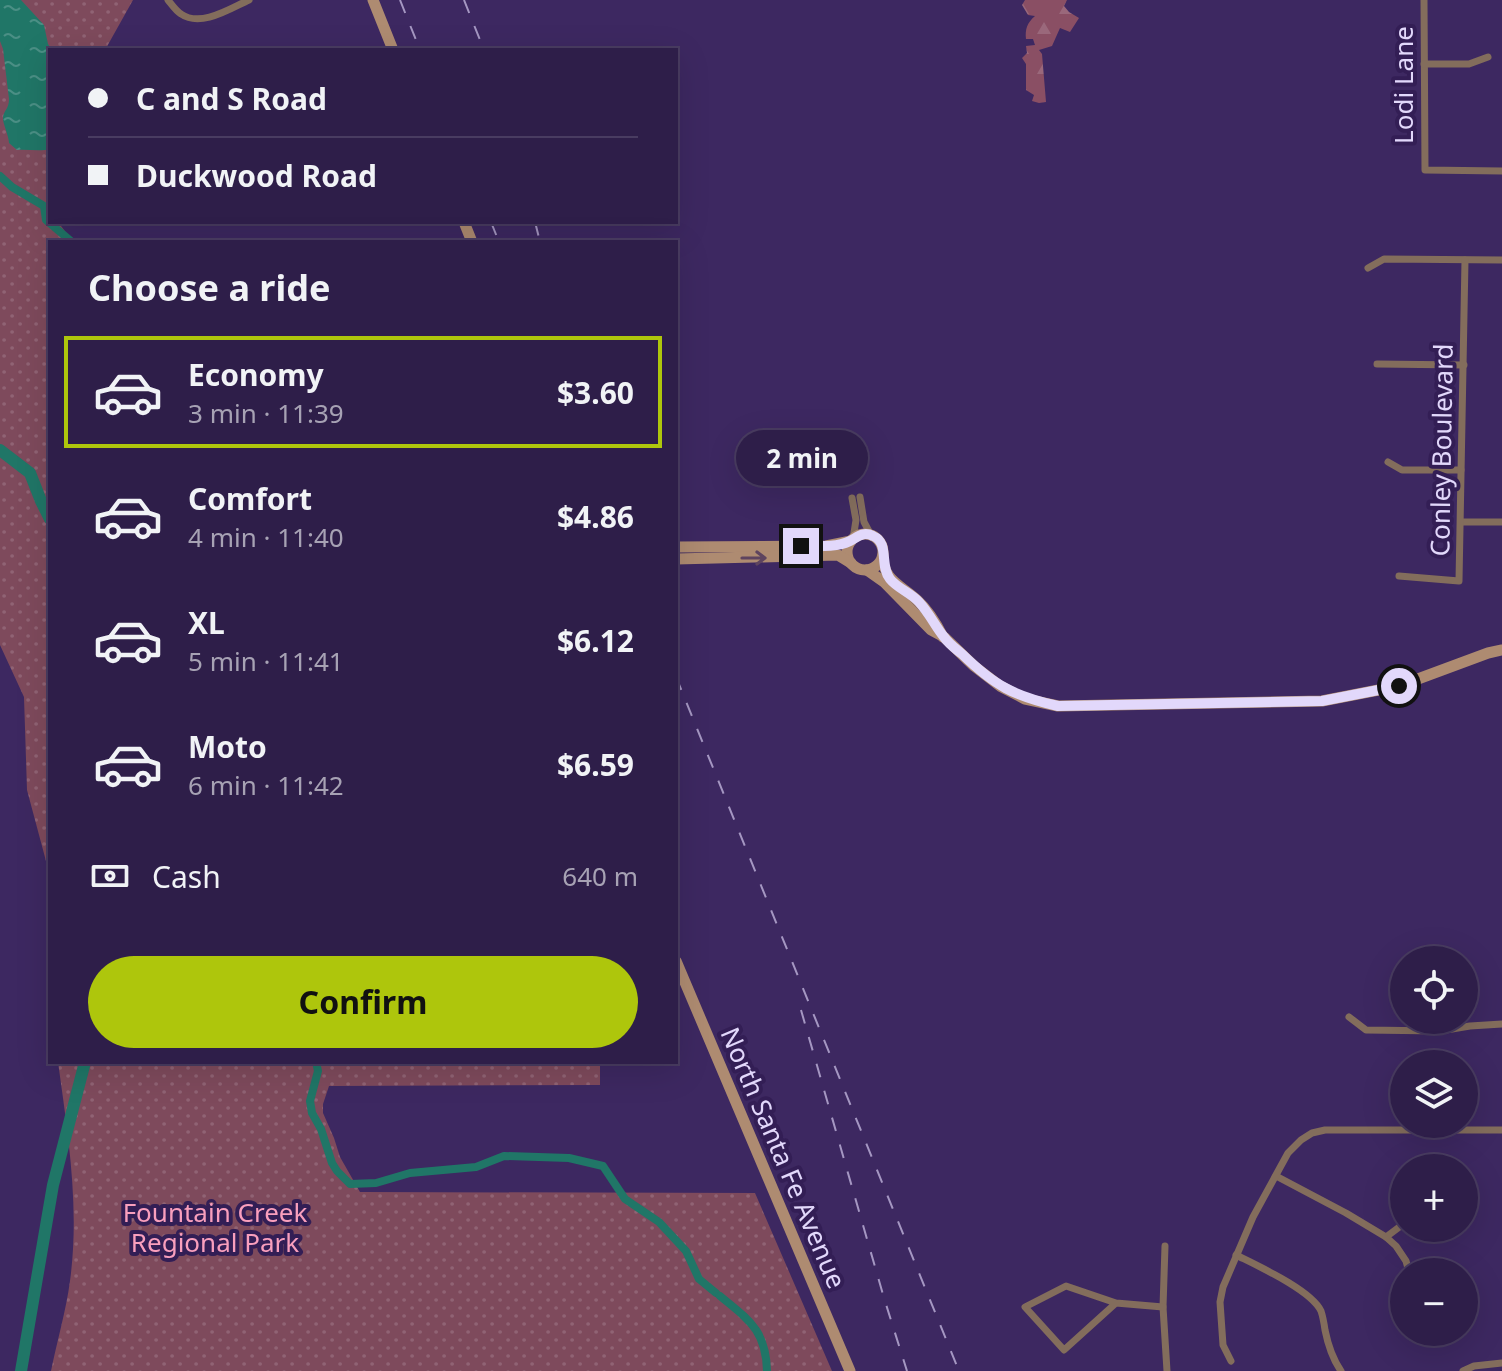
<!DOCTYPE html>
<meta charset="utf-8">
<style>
:root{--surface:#2e1e49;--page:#362750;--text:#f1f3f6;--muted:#a7a2b4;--line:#493c61;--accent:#aec60c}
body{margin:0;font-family:"Noto Sans",sans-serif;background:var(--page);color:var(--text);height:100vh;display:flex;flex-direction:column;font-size:30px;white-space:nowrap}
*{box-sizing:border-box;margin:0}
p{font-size:26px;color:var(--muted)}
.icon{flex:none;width:44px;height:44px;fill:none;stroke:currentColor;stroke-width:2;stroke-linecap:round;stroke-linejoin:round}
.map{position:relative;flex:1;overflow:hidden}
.panel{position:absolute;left:48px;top:240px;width:630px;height:824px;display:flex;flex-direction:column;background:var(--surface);border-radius:0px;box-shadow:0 8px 32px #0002,0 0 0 2px var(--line)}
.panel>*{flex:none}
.hud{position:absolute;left:48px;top:48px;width:630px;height:176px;border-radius:0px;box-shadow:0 8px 32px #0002,0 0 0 2px var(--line);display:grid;align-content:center;height:176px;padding:0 40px;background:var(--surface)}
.buttons{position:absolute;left:1390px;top:946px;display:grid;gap:16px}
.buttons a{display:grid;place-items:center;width:88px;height:88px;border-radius:50%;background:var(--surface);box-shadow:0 8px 32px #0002,0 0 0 2px var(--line);font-size:40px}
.end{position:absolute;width:36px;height:36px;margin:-18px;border:10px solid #e2d8fb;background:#111;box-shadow:0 0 0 4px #111}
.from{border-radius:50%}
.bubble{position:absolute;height:56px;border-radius:28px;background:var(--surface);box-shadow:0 8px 32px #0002,0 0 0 2px var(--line);font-size:26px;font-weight:700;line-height:56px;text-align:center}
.hud b{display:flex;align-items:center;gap:28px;height:76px;font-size:30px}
.hud b+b{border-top:2px solid var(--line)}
.hud i{width:20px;height:20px;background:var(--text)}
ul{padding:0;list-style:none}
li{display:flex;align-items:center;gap:24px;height:112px;margin:0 16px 12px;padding:0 24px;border:4px solid transparent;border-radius:0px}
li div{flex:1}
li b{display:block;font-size:30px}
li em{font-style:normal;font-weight:700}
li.selected{border-color:var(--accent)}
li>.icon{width:72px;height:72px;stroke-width:1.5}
h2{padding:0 40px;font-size:36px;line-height:96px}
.pay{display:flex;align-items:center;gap:20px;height:88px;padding:0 40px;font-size:30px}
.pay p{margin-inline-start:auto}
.primary-button{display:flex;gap:16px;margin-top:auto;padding:16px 40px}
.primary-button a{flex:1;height:92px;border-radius:48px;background:var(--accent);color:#111;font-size:32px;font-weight:700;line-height:92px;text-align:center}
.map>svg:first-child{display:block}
.grass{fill:url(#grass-dots)}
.forest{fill:url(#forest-firs)}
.water{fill:url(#water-ripples)}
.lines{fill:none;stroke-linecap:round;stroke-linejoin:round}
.canal{stroke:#207667;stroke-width:8}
.river{stroke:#207667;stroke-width:12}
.street{stroke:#836d5c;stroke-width:7}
.secondary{stroke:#ae8b71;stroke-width:11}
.rail{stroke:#a597c2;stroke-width:2;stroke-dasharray:14 14;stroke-linecap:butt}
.oneway{stroke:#5e445f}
.route{stroke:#e2d8fb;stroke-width:10}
.labels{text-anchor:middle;stroke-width:8;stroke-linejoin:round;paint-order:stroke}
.street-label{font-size:26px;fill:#e2d8fb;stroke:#331e55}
.park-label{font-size:26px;fill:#f99fbd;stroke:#331e55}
</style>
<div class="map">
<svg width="1502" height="1371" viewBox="0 0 1502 1371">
<defs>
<pattern id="grass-dots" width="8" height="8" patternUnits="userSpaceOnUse" patternTransform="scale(2)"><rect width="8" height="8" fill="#7e4a5c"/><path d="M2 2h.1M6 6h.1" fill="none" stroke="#906374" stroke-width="1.8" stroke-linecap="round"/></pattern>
<pattern id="forest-firs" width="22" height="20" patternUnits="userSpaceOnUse" patternTransform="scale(2)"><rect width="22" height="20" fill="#8a4f64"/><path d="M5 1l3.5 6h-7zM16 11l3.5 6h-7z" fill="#9a687b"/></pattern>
<pattern id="water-ripples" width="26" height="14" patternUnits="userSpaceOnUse" patternTransform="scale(2)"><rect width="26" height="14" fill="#207667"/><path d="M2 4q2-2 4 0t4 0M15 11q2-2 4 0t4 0" fill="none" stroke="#4b8f85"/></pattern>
</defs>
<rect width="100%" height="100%" fill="#3d2861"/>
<g class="grass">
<path d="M0,0h133l-28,50h-55v172h8l15,20h-23v634l-23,-86 -3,-93 -24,-52z"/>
<path d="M58,1062h542v23l-271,1 -6,18v9l11,25 6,19 20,35 395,1 77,178h-781c6,-30 15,-60 19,-90 10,-74 -2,-146 -12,-219z"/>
</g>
<path class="forest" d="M1025,0h42l-3,6 5,6 10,6 -9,14 -10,-4 -8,18 -13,4 3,4 4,48 -7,1 -7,-2 2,-6 -8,-5v-26l-4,-6 5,-5 -1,-7 9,-1 -2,-6h-7c-1,-10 1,-16 9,-23l-7,-1 -6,-10z"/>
<path class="water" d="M0,0h21l23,25 4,19 4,6h-2v99c-10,3 -22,0 -33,1l-8,-7c0,-7 -7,-21 -6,-26 1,-7 6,-8 6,-18l-6,-50 -3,-8z"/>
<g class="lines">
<g class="canal">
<path d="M0,176l12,11 32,19 2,14 26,22"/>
<path d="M316,1062l2,9 -8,30 2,12 9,16 11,34 5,8 13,13 26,-1 34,-10 66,-6 28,-11 65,2 34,8 22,33 34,23 27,29 13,28 17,14"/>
<path d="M720,1296c29,24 46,34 47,75"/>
</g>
<g class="river">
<path d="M0,450l30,23 11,28 9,18"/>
<path d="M21,1371l32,-186 32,-123"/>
</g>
<g class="street">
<path d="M168,0c4,5 8,11 13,14 20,14 50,-6 68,-14"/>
<path d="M1424,0l1,170 77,1"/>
<path d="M1424,64h45l19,-7"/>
<path d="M1368,268l16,-9 118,1"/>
<path d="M1377,364l87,1"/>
<path d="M1388,462l14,8h59"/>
<path d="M860,497l4,25 7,13"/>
<path d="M852,498l4,22 -3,19"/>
<path d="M1462,522h40"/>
<path d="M1399,576l60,5 6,-321"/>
<path d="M1349,1017l17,13 74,1 30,-5 32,-2"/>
<path d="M1276,1176l70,37 40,24 10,9 10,15 3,11"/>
<path d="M1386,1237l16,-12"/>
<path d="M1165,1246l-2,61 4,64"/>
<path d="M1236,1255c22,11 75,35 85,56 2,6 3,12 4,19 3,15 7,28 16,41"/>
<path d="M1116,1303l-50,-17 -41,21 39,43 52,-47 47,4"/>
<path d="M1231,1361l-8,-16 -3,-43 3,-15 30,-70 35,-64 13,-13 11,-7 13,-3h177"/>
<path d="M1463,1371l11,-5 28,-3"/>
</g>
<g class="secondary">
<path d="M373,0l20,50"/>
<path d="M464,222l8,20"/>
<circle cx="865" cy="552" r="18"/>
<path d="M676,547l150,-1 25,-5"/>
<path d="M883,555c-1,25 18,30 34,45 11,10 19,23 26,37"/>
<path d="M676,559l162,-4 13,8"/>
<path d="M867,570l17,12 47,48 13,7 30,29 26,20 25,13 33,7 264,-5 77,-15 89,-33 14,-3"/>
<path d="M676,961l174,410"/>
</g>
<g class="rail">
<path d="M400,0l20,50"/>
<path d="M464,0l20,50"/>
<path d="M491,222l8,20"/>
<path d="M535,222l5,20"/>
<path d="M676,677l283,694"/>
<path d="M801,1010l83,288 23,73"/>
</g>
</g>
<defs><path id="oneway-shaft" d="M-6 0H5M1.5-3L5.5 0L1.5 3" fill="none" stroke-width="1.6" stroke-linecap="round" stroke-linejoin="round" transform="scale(2)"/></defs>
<use class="oneway" href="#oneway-shaft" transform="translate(754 558)"/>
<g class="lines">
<path class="route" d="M801,546c15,0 35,2 49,-5 8,-4 13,-10 23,-5 17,7 6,29 17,43 7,9 21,14 29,23 11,12 16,24 25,35 5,7 12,12 18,17 33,32 52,42 96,52l264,-5 77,-15"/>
</g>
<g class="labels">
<g class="street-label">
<text transform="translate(1404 85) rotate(-90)" y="9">Lodi Lane</text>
<text transform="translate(1442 450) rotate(-89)" y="9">Conley Boulevard</text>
<text transform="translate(783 1158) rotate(67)" y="9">North Santa Fe Avenue</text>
</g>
<g class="park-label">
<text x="215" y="1222">Fountain Creek<tspan x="215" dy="30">Regional Park</tspan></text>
</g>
</g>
</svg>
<div class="buttons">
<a><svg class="icon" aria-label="locate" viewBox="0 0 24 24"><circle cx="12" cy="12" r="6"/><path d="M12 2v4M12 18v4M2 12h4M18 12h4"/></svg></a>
<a><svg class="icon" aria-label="layers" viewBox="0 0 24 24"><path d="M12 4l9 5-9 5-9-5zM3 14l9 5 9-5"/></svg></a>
<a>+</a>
<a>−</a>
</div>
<i class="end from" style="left:1399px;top:686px"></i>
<i class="end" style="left:801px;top:546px"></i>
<div class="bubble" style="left:736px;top:430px;width:132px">2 min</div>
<div class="hud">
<b><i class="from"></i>C and S Road</b>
<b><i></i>Duckwood Road</b>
</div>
<section class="panel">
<h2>Choose a ride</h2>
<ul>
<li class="selected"><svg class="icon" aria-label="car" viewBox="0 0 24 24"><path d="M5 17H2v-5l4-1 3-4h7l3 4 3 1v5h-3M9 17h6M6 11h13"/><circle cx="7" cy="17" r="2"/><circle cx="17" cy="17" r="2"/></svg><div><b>Economy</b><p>3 min · 11:39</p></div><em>$3.60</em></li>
<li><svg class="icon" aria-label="car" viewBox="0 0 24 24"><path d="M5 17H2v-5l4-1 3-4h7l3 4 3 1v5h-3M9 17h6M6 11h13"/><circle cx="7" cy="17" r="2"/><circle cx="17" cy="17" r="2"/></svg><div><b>Comfort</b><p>4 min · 11:40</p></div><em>$4.86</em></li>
<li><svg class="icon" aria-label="car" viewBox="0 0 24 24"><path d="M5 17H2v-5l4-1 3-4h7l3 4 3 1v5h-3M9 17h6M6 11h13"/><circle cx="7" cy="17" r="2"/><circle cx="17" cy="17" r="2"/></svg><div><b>XL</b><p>5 min · 11:41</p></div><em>$6.12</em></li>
<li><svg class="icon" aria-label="car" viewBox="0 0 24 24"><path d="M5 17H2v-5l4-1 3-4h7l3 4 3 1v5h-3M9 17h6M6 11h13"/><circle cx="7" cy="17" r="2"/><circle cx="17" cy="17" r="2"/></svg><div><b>Moto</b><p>6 min · 11:42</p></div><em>$6.59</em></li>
</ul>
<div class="pay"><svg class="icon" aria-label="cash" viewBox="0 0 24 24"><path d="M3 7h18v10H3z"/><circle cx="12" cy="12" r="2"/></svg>Cash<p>640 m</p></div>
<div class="primary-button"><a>Confirm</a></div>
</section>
</div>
